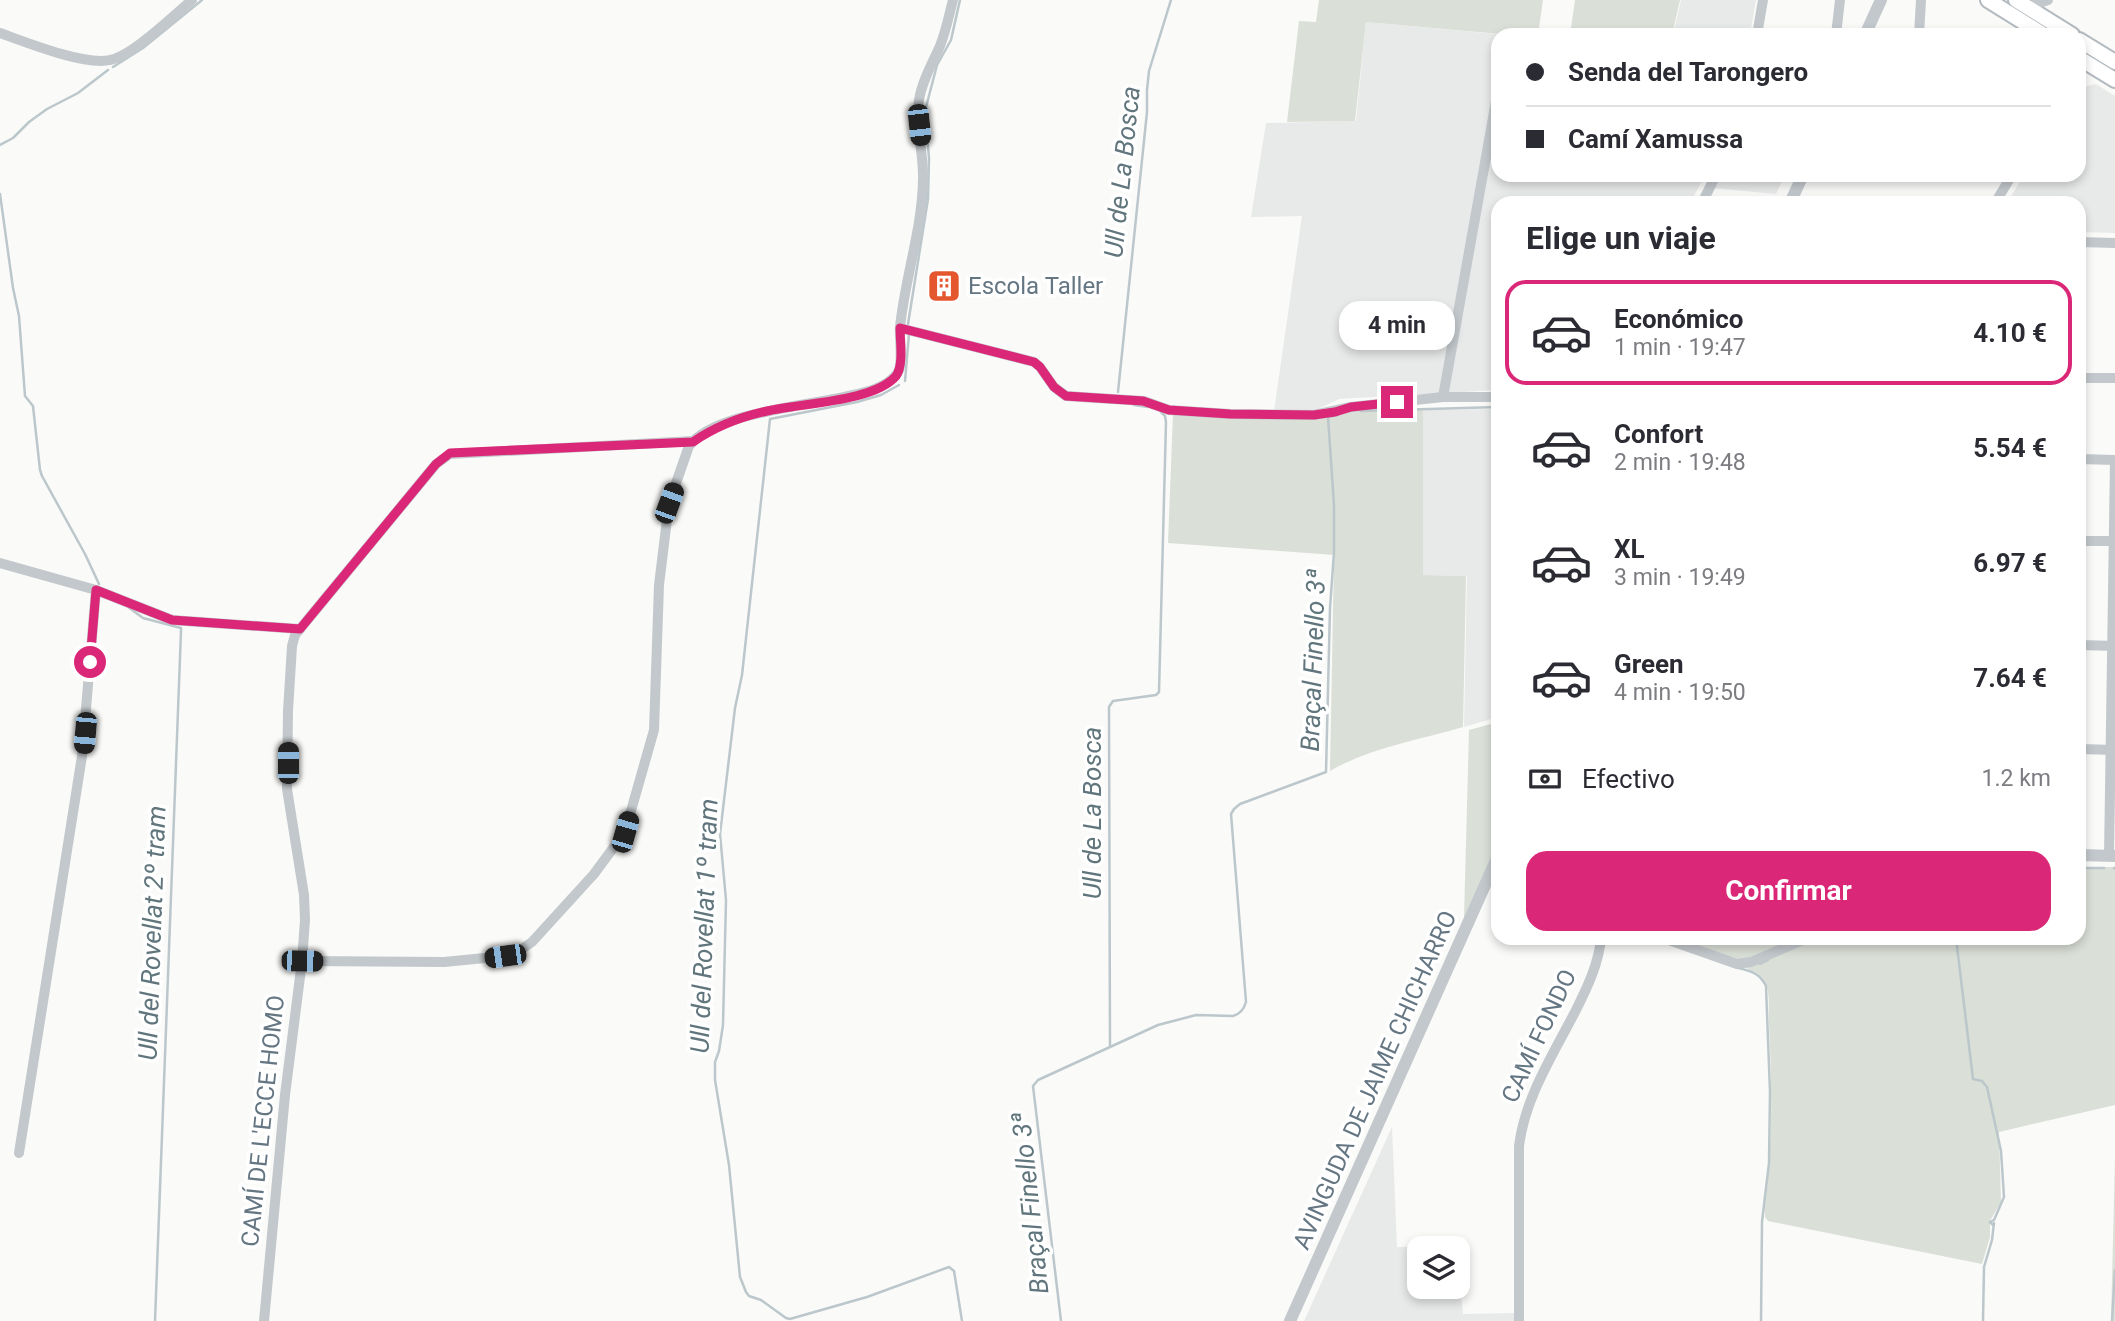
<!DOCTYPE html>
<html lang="es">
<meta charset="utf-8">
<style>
:root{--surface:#fff;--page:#f7f7f7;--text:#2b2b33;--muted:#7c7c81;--line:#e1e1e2;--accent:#db2777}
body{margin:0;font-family:Roboto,sans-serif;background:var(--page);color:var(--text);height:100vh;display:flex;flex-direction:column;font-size:26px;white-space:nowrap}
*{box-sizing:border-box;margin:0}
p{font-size:23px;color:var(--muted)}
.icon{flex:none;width:38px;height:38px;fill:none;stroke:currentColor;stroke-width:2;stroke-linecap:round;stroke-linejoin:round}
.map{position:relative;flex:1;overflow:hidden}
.side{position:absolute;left:1491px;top:196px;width:595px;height:749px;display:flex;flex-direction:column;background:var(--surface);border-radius:21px;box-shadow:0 4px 10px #0003}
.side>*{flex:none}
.hud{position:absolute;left:1491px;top:28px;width:595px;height:154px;border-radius:21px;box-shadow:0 4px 10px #0003;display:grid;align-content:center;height:154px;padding:0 35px;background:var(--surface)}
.controls{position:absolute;left:1407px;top:1236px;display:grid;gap:14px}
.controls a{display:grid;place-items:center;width:63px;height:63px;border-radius:14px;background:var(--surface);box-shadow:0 4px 10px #0003;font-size:35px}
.end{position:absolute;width:32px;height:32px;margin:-16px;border:9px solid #db2777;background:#fff;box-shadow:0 0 0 4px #fff}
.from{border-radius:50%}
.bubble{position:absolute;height:49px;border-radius:21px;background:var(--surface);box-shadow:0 4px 10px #0003;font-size:23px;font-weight:700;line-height:49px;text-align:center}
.car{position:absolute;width:21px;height:42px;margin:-21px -10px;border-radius:9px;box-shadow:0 0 5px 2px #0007;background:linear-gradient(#222 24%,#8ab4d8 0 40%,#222 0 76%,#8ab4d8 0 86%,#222 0)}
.hud b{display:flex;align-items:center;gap:24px;height:66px;font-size:26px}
.hud b+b{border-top:2px solid var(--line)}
.hud i{width:18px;height:18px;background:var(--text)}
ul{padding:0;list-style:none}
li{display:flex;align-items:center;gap:21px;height:105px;margin:0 14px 10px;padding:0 21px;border:4px solid transparent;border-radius:21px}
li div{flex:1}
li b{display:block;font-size:26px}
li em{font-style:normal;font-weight:700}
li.on{border-color:var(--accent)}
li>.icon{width:63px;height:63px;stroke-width:1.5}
h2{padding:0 35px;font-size:32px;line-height:84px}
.pay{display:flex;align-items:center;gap:18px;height:77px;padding:0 35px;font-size:26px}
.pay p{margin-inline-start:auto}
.primary-button{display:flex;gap:14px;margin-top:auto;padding:14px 35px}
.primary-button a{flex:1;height:80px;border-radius:21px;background:var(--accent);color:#fff;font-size:28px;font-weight:700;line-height:80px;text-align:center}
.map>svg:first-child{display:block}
.built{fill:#e8e9e9}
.green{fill:#dadfd7}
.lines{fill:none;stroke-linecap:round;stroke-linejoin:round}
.stream{stroke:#bbc7cb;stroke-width:2.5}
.secondary-casing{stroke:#b3babf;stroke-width:18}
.minor{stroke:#c3c8cc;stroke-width:10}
.tertiary{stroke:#c3c8cc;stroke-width:12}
.secondary{stroke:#fff;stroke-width:14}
.route{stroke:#db2777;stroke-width:9}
.labels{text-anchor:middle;stroke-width:7;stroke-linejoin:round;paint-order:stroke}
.poi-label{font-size:24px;fill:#657683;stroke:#fff;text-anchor:start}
.street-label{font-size:24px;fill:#657683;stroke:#fff}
.water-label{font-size:26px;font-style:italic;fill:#60757c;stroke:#fff}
</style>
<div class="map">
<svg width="2115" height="1321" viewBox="0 0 2115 1321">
<rect width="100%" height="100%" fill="#fafaf8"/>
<g class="built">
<path d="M1681,0h75l-6,35h-77z"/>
<path d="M1366,22l141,13h-9v140h207l-15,28h-192v187l-159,9 -25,12h-40l28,-195 -51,1 15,-94 90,-2z"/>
<path d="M2096,84l19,12v137l-36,-1v-29h-72l17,-28h55v-87z"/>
<path d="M1719,175h66l-9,19 -64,-6z"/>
<path d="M1498,409v308l-34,10 3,-151 -44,-1v-165z"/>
<path d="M1392,1127l5,120 58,-2 1,3h-37v38h39v-19l5,47 51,-1v8h-210z"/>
</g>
<g class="green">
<path d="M1319,0h224l-5,35h-27l-145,-13 -11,99 -68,1 12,-101 17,1z"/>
<path d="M1575,0h105l-8,35h-102z"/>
<path d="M1384,408h39v167l43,1 -3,151c-44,13 -94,21 -133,44l4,-216 -166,-12 5,-129 177,-3z"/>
<path d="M1498,722v121l-34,75 5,-188z"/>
<path d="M2079,867h36v238l-116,27 2,70 -11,19v16l-8,27 -214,-43 -3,-4v-10c8,-61 7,-122 4,-184 -1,-13 2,-32 -5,-43 -4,-7 -11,-9 -18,-12l70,-30h263z"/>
<path d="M1669,938h134l-46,18 -16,4z"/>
<path d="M2115,1158v163h-4z"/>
</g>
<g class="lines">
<g class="stream">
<path d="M113,67l30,-19 59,-48"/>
<path d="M0,145l13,-7 16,-16 18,-13 31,-16 30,-23"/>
<path d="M0,194l13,94 6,28 6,80 8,10 7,64 2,6 43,78 14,30"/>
<path d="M908,324l20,-125 1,-41 -4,-47 12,-46 14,-25 9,-40"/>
<path d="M905,381l4,-47"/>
<path d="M899,385l-18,10 -24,7 -87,17 -28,256 -7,33 -15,126 6,66 -3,125 -4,26 -4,11v18l14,85 11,112 6,15 3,4 12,4 25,18 4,1 77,-22 82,-30 5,4 8,50"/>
<path d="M1118,392l29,-280v-22l2,-19 22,-71"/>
<path d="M1134,405l14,2"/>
<path d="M1361,411l137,-4"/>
<path d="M128,607l15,11 38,10v3l-26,690"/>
<path d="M2079,868h25"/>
<path d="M2114,868h1"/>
<path d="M1648,938l14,4"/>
<path d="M1956,938l17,141 9,2 5,6 14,64 3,46 -10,23 -4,2 3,3 1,-2 -2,17 -8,27 -1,54"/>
<path d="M1809,942l10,-4"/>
<path d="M1760,964l8,-4"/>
<path d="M1738,968c13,3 22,5 28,18l4,106 -1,71 -7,59 -1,99"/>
<path d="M1110,1046l-1,-339 4,-6 43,-6 3,-3 7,-270 -1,-6 -4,-4"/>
<path d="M1061,1321l-28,-235 5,-6 120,-55 38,-10 37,1c8,-2 11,-7 13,-14l-15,-188 3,-5 6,-5 86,-32 4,-164 4,-56v-47l-6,-88 10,-2"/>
<path d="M2112,1321l3,-51"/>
</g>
<defs>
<g id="secondary">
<path d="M1988,0l56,35"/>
<path d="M2016,0l56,35"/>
<path d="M2079,40l36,22"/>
<path d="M2079,58l36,22"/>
</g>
</defs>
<use href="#secondary" class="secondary-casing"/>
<g class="minor">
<path d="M2028,7l20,-7"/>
<path d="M0,33c25,9 85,33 110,27 22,-4 64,-45 82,-60"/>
<path d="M1757,35l6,-35"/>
<path d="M1836,35l4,-35"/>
<path d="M1919,35l2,-35"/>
<path d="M1702,203l14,-28"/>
<path d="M1995,203l17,-28"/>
<path d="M2079,242l36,1"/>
<path d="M900,328l134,34 6,5 14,20 12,9 78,5 25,9 61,4 84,1 37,-8 92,-10h55"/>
<path d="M2079,378h36"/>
<path d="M1443,397l55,-307"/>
<path d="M2079,459l36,1"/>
<path d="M2079,541h35"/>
<path d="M0,563l96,27 76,30 128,9"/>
<path d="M2079,645l36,1"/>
<path d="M2079,749l36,1"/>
<path d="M2109,856l6,-396"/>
<path d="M1663,938l74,26 14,-2 57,-24"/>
<path d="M302,961l142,1 61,-6 14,-5 13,-9 62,-68 31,-42 29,-102 5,-145 10,-82 20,-57c28,-38 140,-40 186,-57 8,-3 20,-10 24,-19 4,-13 0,-30 1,-43 5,-49 22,-97 23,-147 1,-26 -8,-53 -4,-80 3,-19 13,-36 21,-54 6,-15 9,-31 13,-46"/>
<path d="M19,1153l63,-397 14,-166"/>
<path d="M264,1321l21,-226 17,-134 3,-41 -1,-25 -17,-106 1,-78 4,-65 3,-11 141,-171 14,-10 243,-13"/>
<path d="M1519,1321v-175c6,-49 35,-93 57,-136 11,-22 23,-47 25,-72"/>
</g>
<g class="tertiary">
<path d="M1865,35l16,-35"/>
<path d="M1790,203l13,-28"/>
<path d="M2079,855l36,1"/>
<path d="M1290,1321l208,-465"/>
</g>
<use href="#secondary" class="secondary"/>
</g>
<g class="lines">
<path class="route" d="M90,662l6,-72 76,30 128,9 136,-165 14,-11 243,-11c23,-16 47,-25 74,-31 33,-8 107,-9 129,-35 8,-11 4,-35 4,-48l134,34 6,5 14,20 12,9 77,5 26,9 61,4 84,1 21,-3 16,-5 46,-5"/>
</g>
<defs>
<symbol id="building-square" viewBox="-11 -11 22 22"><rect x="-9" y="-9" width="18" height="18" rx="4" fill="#e4572e" stroke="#fff"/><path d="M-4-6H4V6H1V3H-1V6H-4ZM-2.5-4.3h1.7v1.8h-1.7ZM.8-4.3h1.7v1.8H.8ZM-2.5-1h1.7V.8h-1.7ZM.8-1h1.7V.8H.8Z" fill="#fff"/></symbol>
</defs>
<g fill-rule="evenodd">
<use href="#building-square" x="925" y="267" width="38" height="38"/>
</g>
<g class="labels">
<g class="poi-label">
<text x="968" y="294">Escola Taller</text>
</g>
<g class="street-label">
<text transform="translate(1539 1036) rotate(-65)" y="8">CAMÍ FONDO</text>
<text transform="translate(1375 1080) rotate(-66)" y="8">AVINGUDA DE JAIME CHICHARRO</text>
<text transform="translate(263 1121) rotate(-84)" y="8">CAMÍ DE L'ECCE HOMO</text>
</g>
<g class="water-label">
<text transform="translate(1122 172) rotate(-84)" y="9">Ull de La Bosca</text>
<text transform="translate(1313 660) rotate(-88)" y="9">Braçal Finello 3ª</text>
<text transform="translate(1092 813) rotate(-90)" y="9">Ull de La Bosca</text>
<text transform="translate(704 926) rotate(-88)" y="9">Ull del Rovellat 1º tram</text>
<text transform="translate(152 933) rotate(-88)" y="9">Ull del Rovellat 2º tram</text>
<text transform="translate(1030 1203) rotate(-96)" y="9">Braçal Finello 3ª</text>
</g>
</g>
</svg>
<div class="controls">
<a><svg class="icon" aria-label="layers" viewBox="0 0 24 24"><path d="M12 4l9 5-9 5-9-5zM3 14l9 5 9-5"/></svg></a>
</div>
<i class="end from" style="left:90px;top:662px"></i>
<i class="end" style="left:1397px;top:402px"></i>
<div class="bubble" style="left:1339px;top:301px;width:116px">4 min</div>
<i class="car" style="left:919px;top:125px;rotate:174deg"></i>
<i class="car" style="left:669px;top:503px;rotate:20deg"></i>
<i class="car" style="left:85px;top:733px;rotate:185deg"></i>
<i class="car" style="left:288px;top:763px;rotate:0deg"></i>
<i class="car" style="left:625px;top:832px;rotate:16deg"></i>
<i class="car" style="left:505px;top:956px;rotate:262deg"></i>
<i class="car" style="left:302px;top:961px;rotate:91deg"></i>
<div class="hud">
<b><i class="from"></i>Senda del Tarongero</b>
<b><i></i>Camí Xamussa</b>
</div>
<section class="side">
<h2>Elige un viaje</h2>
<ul>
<li class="on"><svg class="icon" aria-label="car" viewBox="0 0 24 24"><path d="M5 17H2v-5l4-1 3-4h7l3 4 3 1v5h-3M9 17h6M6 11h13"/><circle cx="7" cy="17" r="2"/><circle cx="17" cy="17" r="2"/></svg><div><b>Económico</b><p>1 min · 19:47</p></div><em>4.10 €</em></li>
<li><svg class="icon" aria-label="car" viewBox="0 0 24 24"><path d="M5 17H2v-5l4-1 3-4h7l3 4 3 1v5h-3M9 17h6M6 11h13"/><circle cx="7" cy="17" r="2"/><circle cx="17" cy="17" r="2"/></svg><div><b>Confort</b><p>2 min · 19:48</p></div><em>5.54 €</em></li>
<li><svg class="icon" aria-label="car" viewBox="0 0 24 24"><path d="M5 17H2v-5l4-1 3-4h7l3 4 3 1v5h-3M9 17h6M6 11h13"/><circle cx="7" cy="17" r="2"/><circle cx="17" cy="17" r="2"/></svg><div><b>XL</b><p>3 min · 19:49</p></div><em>6.97 €</em></li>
<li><svg class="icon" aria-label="car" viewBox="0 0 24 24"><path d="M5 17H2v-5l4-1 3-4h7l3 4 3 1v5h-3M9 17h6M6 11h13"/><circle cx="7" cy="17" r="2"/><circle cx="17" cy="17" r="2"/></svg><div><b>Green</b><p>4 min · 19:50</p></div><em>7.64 €</em></li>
</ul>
<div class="pay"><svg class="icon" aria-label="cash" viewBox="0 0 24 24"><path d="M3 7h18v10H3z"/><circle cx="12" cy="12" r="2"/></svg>Efectivo<p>1.2 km</p></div>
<div class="primary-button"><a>Confirmar</a></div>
</section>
</div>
